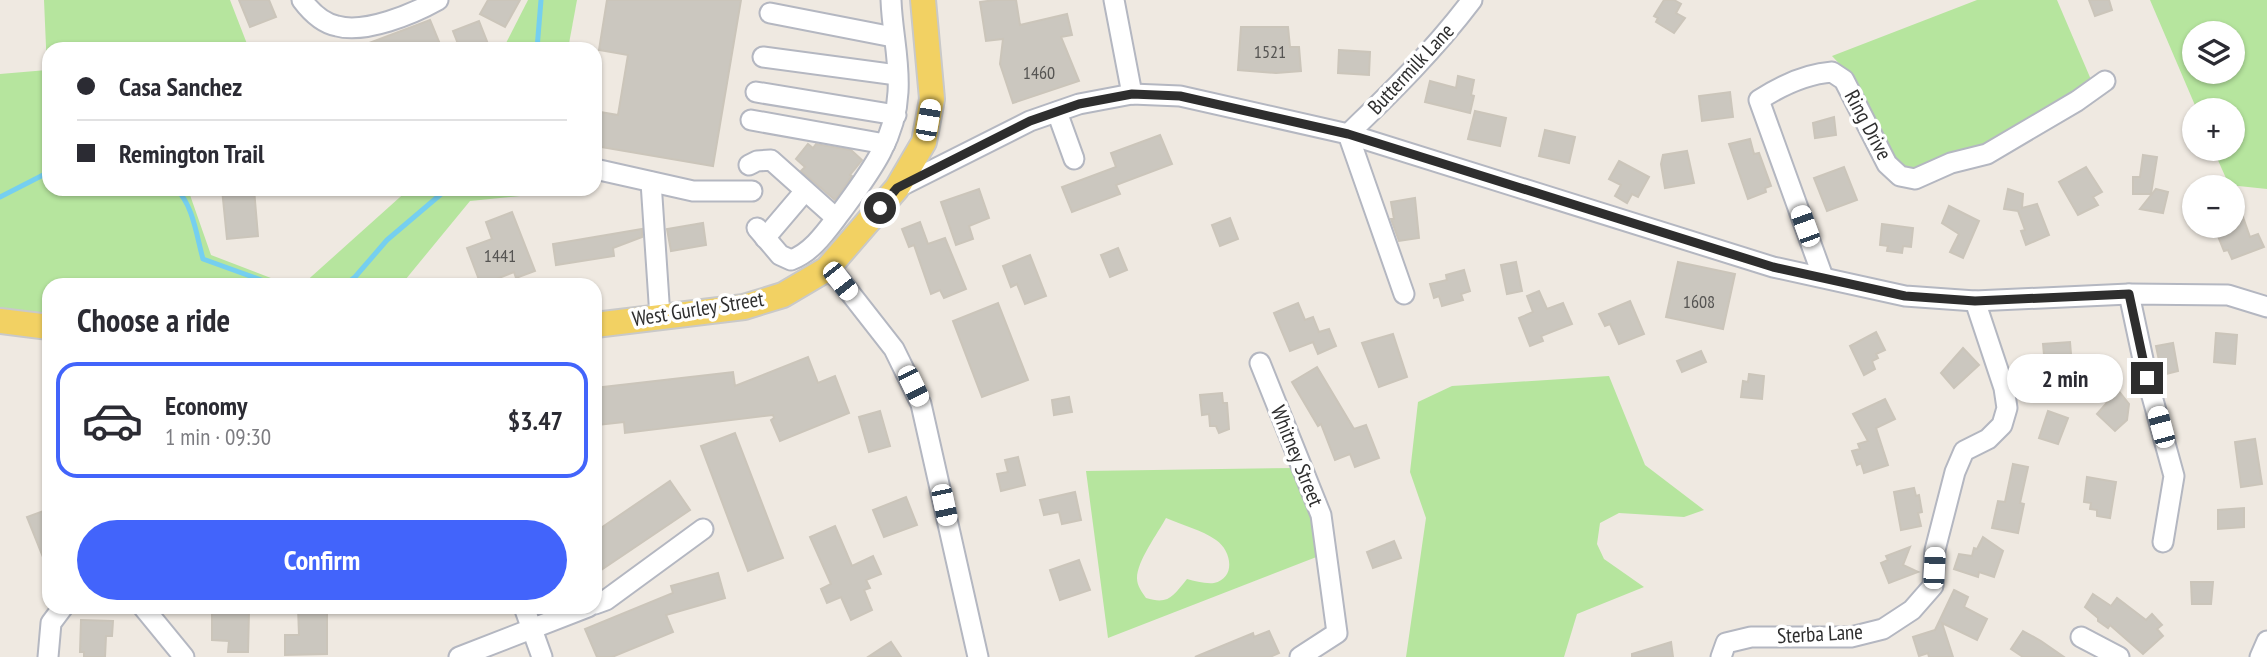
<!DOCTYPE html>
<meta charset="utf-8">
<style>
:root{--surface:#fff;--page:#f7f7f7;--text:#2b2b33;--muted:#7c7c81;--line:#e1e1e2;--accent:#4264fb}
body{margin:0;font-family:"PT Sans Narrow",sans-serif;background:var(--page);color:var(--text);height:100vh;display:flex;flex-direction:column;font-size:26px;white-space:nowrap}
*{box-sizing:border-box;margin:0}
p{font-size:23px;color:var(--muted)}
.icon{flex:none;width:38px;height:38px;fill:none;stroke:currentColor;stroke-width:2;stroke-linecap:round;stroke-linejoin:round}
.map{position:relative;flex:1;overflow:hidden}
.drawer{position:absolute;left:42px;top:278px;width:560px;height:336px;display:flex;flex-direction:column;background:var(--surface);border-radius:21px;box-shadow:0 2px 5px #0004}
.drawer>*{flex:none}
.hud{position:absolute;left:42px;top:42px;width:560px;height:154px;border-radius:21px;box-shadow:0 2px 5px #0004;display:grid;align-content:center;height:154px;padding:0 35px;background:var(--surface)}
.buttons{position:absolute;left:2182px;top:21px;display:grid;gap:14px}
.buttons a{display:grid;place-items:center;width:63px;height:63px;border-radius:50%;background:var(--surface);box-shadow:0 2px 5px #0004;font-size:35px}
.end{position:absolute;width:32px;height:32px;margin:-16px;border:9px solid #2e2e2e;background:#fff;box-shadow:0 0 0 4px #fff}
.from{border-radius:50%}
.bubble{position:absolute;height:49px;border-radius:24px;background:var(--surface);box-shadow:0 2px 5px #0004;font-size:23px;font-weight:600;line-height:49px;text-align:center}
.car{position:absolute;width:21px;height:42px;margin:-21px -10px;border-radius:9px;box-shadow:0 0 5px 2px #0007;background:linear-gradient(#fff 24%,#345 0 40%,#fff 0 76%,#345 0 86%,#fff 0)}
.hud b{display:flex;align-items:center;gap:24px;height:66px;font-size:26px}
.hud b+b{border-top:2px solid var(--line)}
.hud i{width:18px;height:18px;background:var(--text)}
ul{padding:0;list-style:none}
li{display:flex;align-items:center;gap:21px;height:116px;margin:0 14px 10px;padding:0 21px;border:4px solid transparent;border-radius:21px}
li div{flex:1}
li b{display:block;font-size:26px}
li em{font-style:normal;font-weight:600}
li.active{border-color:var(--accent)}
li>.icon{width:63px;height:63px;stroke-width:1.5}
h2{padding:0 35px;font-size:32px;line-height:84px}
.button{display:flex;gap:14px;margin-top:auto;padding:14px 35px}
.button a{flex:1;height:80px;border-radius:42px;background:var(--accent);color:#fff;font-size:28px;font-weight:600;line-height:80px;text-align:center}
.map>svg:first-child{display:block}
.green{fill:#b6e59e;fill-rule:evenodd}
.lines{fill:none;stroke-linecap:round;stroke-linejoin:round}
.stream{stroke:#75cff0;stroke-width:5}
.building{fill:#cbc7bf;stroke:#cbc5ba;stroke-width:2}
.minor-casing{stroke:#b4b7c1;stroke-width:23}
.major-casing{stroke:#c9c9c9;stroke-width:28}
.minor{stroke:#fff;stroke-width:19}
.major{stroke:#f2d163;stroke-width:24}
.route{stroke:#2e2e2e;stroke-width:9}
.labels{text-anchor:middle;stroke-width:7;stroke-linejoin:round;paint-order:stroke}
.number-label{font-size:18px;fill:#555452}
.street-label{font-size:21px;fill:#2e2e2e;stroke:#fff}
</style>
<div class="map">
<svg width="2267" height="657" viewBox="0 0 2267 657">
<rect width="100%" height="100%" fill="#efe9e1"/>
<g class="green">
<path d="M44,0h186l19,49h-200v140h136l5,6 21,60 78,30h-240v29l-49,-5v-235l47,-4z"/>
<path d="M528,0h49l-9,49h-65z"/>
<path d="M1977,0h80l35,82 -103,65 -84,26 -10,-12 -47,-88 -16,-17z"/>
<path d="M2150,0h117v189l-38,-4 -16,-36h20v-39h-36zM2233,33v39h-39v-39z"/>
<path d="M409,189h132l-1,5 -70,7 -69,84h-99z"/>
<path d="M1609,376l36,89 59,45 -20,7 -65,-4 -19,10 -3,21 7,15 40,28 -67,27 -13,43h-158l20,-139 -16,-46 8,-70 34,-16z"/>
<path d="M1296,468l19,53 4,35 -211,82 -22,-167zM1166,518c16,7 36,12 50,22 16,11 20,38 -2,43 -9,1 -19,-2 -27,-4 -14,17 -18,26 -41,19 -4,-6 -9,-12 -9,-20 0,-17 21,-45 29,-60z"/>
</g>
<g class="lines">
<g class="stream">
<path d="M537,49l4,-49"/>
<path d="M176,189c17,15 21,49 27,70l72,26"/>
<path d="M0,197l49,-25"/>
<path d="M345,285l10,-8 32,-37 60,-51"/>
</g>
</g>
<g class="building">
<path d="M239,0h30l7,17 -26,10z"/>
<path d="M488,0h32l-15,27 -25,-13z"/>
<path d="M607,0h134l-28,166 -118,-20 5,-34 18,3 10,-60 -29,-5z"/>
<path d="M995,0h21l4,25 47,-11 5,21 -11,2 18,44 -66,22 -13,-39 3,-25 -17,2 -6,-39z"/>
<path d="M1664,0h10l7,4 -5,9 9,5 -11,15 -18,-11 2,-4 -4,-2z"/>
<path d="M2089,0h20l3,10 -17,6z"/>
<path d="M430,20l12,29h-86v-1z"/>
<path d="M479,21l11,28h-30l-7,-18z"/>
<path d="M1241,27h47l2,20h9l2,24 -25,2 -38,-3z"/>
<path d="M1339,50l31,2 -1,23 -31,-2z"/>
<path d="M1458,76l16,4 -3,15 3,1 -4,17 -45,-11 5,-21 26,7z"/>
<path d="M1730,92l3,25 -31,4 -3,-25z"/>
<path d="M1475,111l31,7 -6,28 -32,-7z"/>
<path d="M1834,117l2,18 -21,3 -2,-15z"/>
<path d="M1545,130l30,7 -6,26 -30,-7z"/>
<path d="M1160,135l12,29 -56,21 4,9 -48,18 -10,-25 54,-20 -5,-14z"/>
<path d="M1750,139l4,15 5,-1 12,33 -6,2 1,4 -18,7 -19,-55z"/>
<path d="M808,144l5,4 3,-4 35,6 11,10 -12,15 2,1 -17,24 -34,-29 4,-4 -9,-8z"/>
<path d="M1687,151l7,32 -29,5 -4,-24 2,-9z"/>
<path d="M2143,155l14,2 -6,37h-18v-17h7z"/>
<path d="M1619,161l30,16 -11,20 -6,-3 -5,9 -12,-7 6,-11 -12,-6z"/>
<path d="M1844,167l13,33 -30,11 -13,-33z"/>
<path d="M2086,167l16,25 -9,5 5,8 -20,10 -19,-33z"/>
<path d="M222,189h32l4,47 -31,3z"/>
<path d="M979,189l10,29 -20,8 4,13 -17,6 -15,-43z"/>
<path d="M2008,189l15,5 -1,14 15,-4 12,31 -23,10 -5,-14 4,-1 -7,-19 -14,-2z"/>
<path d="M2156,189l12,3 -5,21 -23,-4z"/>
<path d="M1415,198l4,40 -20,3 -8,-22h3l-3,-17z"/>
<path d="M1949,206l30,15 -16,37 -13,-6 9,-18 -17,-11z"/>
<path d="M512,212l23,59 -19,7 -2,-6 -33,13 -14,-37 25,-9 -6,-17z"/>
<path d="M2243,217l7,20 8,-3 6,13 -32,12 -4,-9 -4,1 -10,-25h19v-5z"/>
<path d="M1230,218l8,21 -18,7 -8,-21z"/>
<path d="M920,222l8,22 17,-6 21,51 -22,9 -4,-8 -9,4 -17,-49 -5,2 -7,-18z"/>
<path d="M703,223l3,22 -35,6 -4,-22z"/>
<path d="M1882,224l31,4 -2,19 -8,-1 -1,7 -15,-2 1,-5 -8,-1z"/>
<path d="M642,229v8l-29,11 1,8 -58,9 -3,-21z"/>
<path d="M1118,248l9,22 -17,7 -9,-22z"/>
<path d="M1030,255l16,41 -21,8 -8,-20 -6,3 -8,-21z"/>
<path d="M1516,262l6,29 -15,3 -6,-29z"/>
<path d="M1678,262l57,12 -12,55 -57,-12z"/>
<path d="M1464,270l6,21 -9,3 2,6 -21,6 -3,-10 -5,2 -4,-14 17,-4 -1,-5z"/>
<path d="M1539,291l8,18 16,-6 9,21 -31,12 2,5 -13,5 -11,-28 14,-6 -6,-16z"/>
<path d="M1630,301l14,33 -25,10 -9,-20 -5,2 -6,-12z"/>
<path d="M998,303l30,77 -46,17 -29,-76z"/>
<path d="M1298,303l7,17 8,-3 6,15 10,-3 7,17 -18,8 -5,-12 -23,9 -16,-38z"/>
<path d="M1876,332l9,18 -9,4 2,4 -6,3 3,8 -11,6 -14,-29z"/>
<path d="M2216,333l21,2 -2,29 -21,-2z"/>
<path d="M1393,334l14,43 -28,10 -17,-44z"/>
<path d="M2070,342l3,36h-7l1,7 -20,2 -4,-43z"/>
<path d="M2173,343l5,28 -16,4 -6,-29z"/>
<path d="M1963,348l16,17 -25,23 -13,-15z"/>
<path d="M1701,351l5,11 -24,10 -5,-11z"/>
<path d="M808,357l10,26 17,-7 14,37 -69,28 -9,-21 3,-2 -1,-3 -148,18 -1,-11 -26,3 -3,-37 138,-16 2,14z"/>
<path d="M1317,367l37,62 12,-4 13,33 -24,9 -5,-13 -15,6 -14,-36 -3,2 -26,-44z"/>
<path d="M1749,374l15,2 -2,23 -21,-2 2,-16 5,1z"/>
<path d="M2118,390l11,14 -2,16 -12,11 -18,-17z"/>
<path d="M1222,393l1,10h4l2,26 -10,4 -3,-7h-6l-1,-12 -7,1 -2,-20z"/>
<path d="M1069,397l3,15 -18,3 -2,-15z"/>
<path d="M1885,399l10,20 -19,9 12,37 -24,8 -3,-10 -4,2 -5,-14 8,-2 -2,-5 10,-3 -15,-27z"/>
<path d="M880,411l10,35 -21,6 -10,-35z"/>
<path d="M2048,411l20,7 -10,26 -19,-6z"/>
<path d="M735,433l48,125 -35,13 -47,-125z"/>
<path d="M2255,439l7,45 -21,3 -6,-45z"/>
<path d="M1018,457l7,28 -24,6 -4,-17 11,-2 -3,-12z"/>
<path d="M2013,464l15,3 -8,36 4,1 -6,29 -26,-5 6,-27 7,1z"/>
<path d="M2087,477l29,5 -6,36 -13,-2v-6l-7,-1 1,-6 -7,-1z"/>
<path d="M670,481l20,29 -95,64v-42z"/>
<path d="M1914,488l2,8 3,-1 3,17 -4,1 3,13 -20,4 -7,-38z"/>
<path d="M1075,492l6,28 -19,4 -3,-12 -15,3 -4,-15z"/>
<path d="M906,497l11,28 -33,12 -11,-27z"/>
<path d="M2244,508v19l-26,2v-19z"/>
<path d="M49,509v57l-2,1 -20,-50z"/>
<path d="M835,526l17,40 21,-10 8,18 -15,6 4,8 -6,2 8,20 -21,10 -10,-23 -14,6 -6,-14 10,-5 -21,-47z"/>
<path d="M1983,537l20,14 -9,26 -15,-5 -1,5 -24,-8 5,-15 13,2 2,-8 3,1z"/>
<path d="M1394,541l7,17 -28,10 -6,-16z"/>
<path d="M1910,547l-7,18 15,7 -29,11 -8,-20 7,-3 -2,-4z"/>
<path d="M1079,560l11,30 -30,10 -10,-30z"/>
<path d="M718,573l7,25 -59,17 7,17 -61,25h-15l-12,-28 88,-36 -2,-7z"/>
<path d="M2191,582h22l-2,22h-19z"/>
<path d="M1954,590l14,7 -4,10 23,12 -10,21 -35,-17 11,34h-24l-1,-4 -9,3 -6,-19 22,-7z"/>
<path d="M2093,594l18,12 6,-8 29,22 6,-6 10,11 -5,4 6,7 -20,18 -33,-29 -2,3 -10,-7v-3l-13,-11z"/>
<path d="M298,607h29v47l-42,1v-20h14z"/>
<path d="M212,612h37l-1,40h-20l1,-11 -17,-1z"/>
<path d="M81,620l32,1 -1,15h-6l-1,21h-21v-5h-4z"/>
<path d="M1269,631l10,22 -9,4h-75l58,-24 1,4z"/>
<path d="M2023,631l18,10 23,16h-41l-12,-8z"/>
<path d="M891,642l10,15h-33z"/>
<path d="M1671,642l2,15h-41v-3z"/>
</g>
<g class="lines">
<defs>
<g id="minor">
<path d="M302,0c9,12 20,23 35,26 28,8 76,-12 101,-26"/>
<path d="M1114,0l18,94"/>
<path d="M770,13l123,24"/>
<path d="M763,57l134,18"/>
<path d="M756,92l140,23"/>
<path d="M1057,112l17,47"/>
<path d="M751,120l134,24"/>
<path d="M749,165l8,-4 14,-1 65,58"/>
<path d="M595,169l98,22h59"/>
<path d="M651,182l9,135"/>
<path d="M897,188l133,-67 49,-17 53,-10 48,2 168,38 425,133 132,29 70,5 154,-7 99,1 39,12"/>
<path d="M757,228l23,27 11,5c22,-8 36,-30 50,-48 27,-37 55,-72 57,-120 2,-31 -6,-61 -7,-92"/>
<path d="M765,238l40,-47"/>
<path d="M827,269l13,11 54,69 27,55 57,253"/>
<path d="M1823,277l-64,-177c23,-15 46,-26 73,-28l12,8 43,84 13,12 15,3 36,-16 36,-9 90,-53 28,-20"/>
<path d="M1404,294l-56,-160c44,-42 87,-85 124,-134"/>
<path d="M2129,294l18,84 27,98 -11,66"/>
<path d="M1260,363l61,152 16,118 -37,24"/>
<path d="M595,604l11,-4 97,-71"/>
<path d="M143,607l41,50"/>
<path d="M524,607l18,50"/>
<path d="M2081,637l38,20"/>
<path d="M48,657l3,-34 12,-16"/>
<path d="M459,657l129,-50"/>
<path d="M1721,657l5,-14 25,-6h100l32,-8 29,-19 21,-24 2,-36 20,-78 9,-21 24,-12 14,-14 5,-17 -3,-20 -29,-87"/>
<path d="M2260,657l7,-16"/>
</g>
<g id="major">
<path d="M0,321l49,6"/>
<path d="M595,325l149,-18 39,-12 44,-26 70,-81 27,-46 8,-43 -9,-99"/>
</g>
</defs>
<use href="#minor" class="minor-casing"/>
<use href="#major" class="major-casing"/>
<use href="#minor" class="minor"/>
<use href="#major" class="major"/>
</g>
<g class="lines">
<path class="route" d="M880,208l17,-20 133,-67 49,-17 53,-10 48,2 168,38 425,133 132,29 70,5 154,-7 18,84"/>
</g>
<g class="labels">
<g class="number-label">
<text x="1270" y="58">1521</text>
<text x="1039" y="79">1460</text>
<text x="500" y="262">1441</text>
<text x="1699" y="308">1608</text>
</g>
<g class="street-label">
<text transform="translate(1411 69) rotate(-47)" y="7">Buttermilk Lane</text>
<text transform="translate(1868 125) rotate(62)" y="7">Ring Drive</text>
<text transform="translate(698 309) rotate(-9)" y="7">West Gurley Street</text>
<text transform="translate(1297 456) rotate(68)" y="7">Whitney Street</text>
<text transform="translate(1820 634) rotate(-3)" y="7">Sterba Lane</text>
</g>
</g>
</svg>
<div class="buttons">
<a><svg class="icon" aria-label="layers" viewBox="0 0 24 24"><path d="M12 4l9 5-9 5-9-5zM3 14l9 5 9-5"/></svg></a>
<a>+</a>
<a>−</a>
</div>
<i class="end from" style="left:880px;top:208px"></i>
<i class="end" style="left:2147px;top:378px"></i>
<div class="bubble" style="left:2007px;top:354px;width:116px">2 min</div>
<i class="car" style="left:928px;top:120px;rotate:10deg"></i>
<i class="car" style="left:1805px;top:226px;rotate:340deg"></i>
<i class="car" style="left:840px;top:281px;rotate:142deg"></i>
<i class="car" style="left:913px;top:386px;rotate:154deg"></i>
<i class="car" style="left:2161px;top:427px;rotate:345deg"></i>
<i class="car" style="left:944px;top:505px;rotate:168deg"></i>
<i class="car" style="left:1934px;top:568px;rotate:3deg"></i>
<div class="hud">
<b><i class="from"></i>Casa Sanchez</b>
<b><i></i>Remington Trail</b>
</div>
<section class="drawer">
<h2>Choose a ride</h2>
<ul>
<li class="active"><svg class="icon" aria-label="car" viewBox="0 0 24 24"><path d="M5 17H2v-5l4-1 3-4h7l3 4 3 1v5h-3M9 17h6M6 11h13"/><circle cx="7" cy="17" r="2"/><circle cx="17" cy="17" r="2"/></svg><div><b>Economy</b><p>1 min · 09:30</p></div><em>$3.47</em></li>
</ul>
<div class="button"><a>Confirm</a></div>
</section>
</div>
